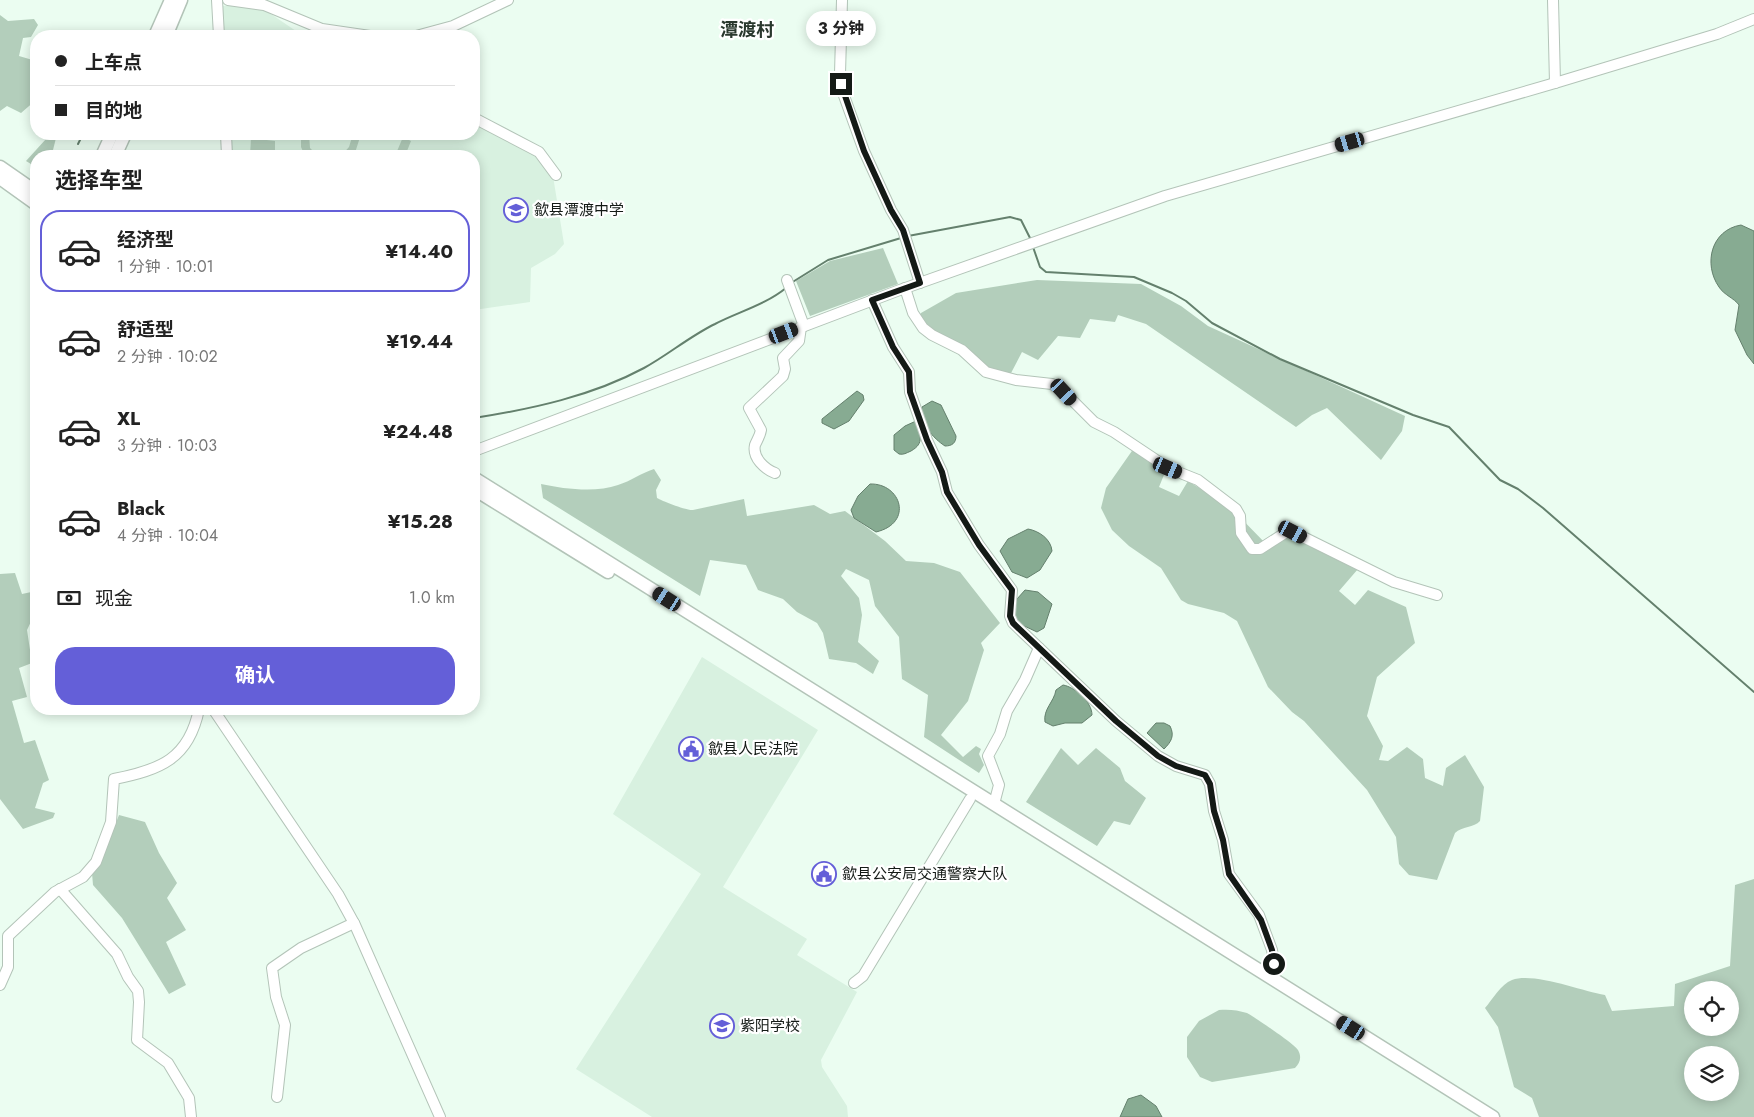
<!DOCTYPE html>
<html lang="zh">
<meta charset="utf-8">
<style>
:root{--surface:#fff;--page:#f2f2f2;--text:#222;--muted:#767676;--line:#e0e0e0;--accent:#645fd8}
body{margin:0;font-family:Jost,"Noto Sans SC",sans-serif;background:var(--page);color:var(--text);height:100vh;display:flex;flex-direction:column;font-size:19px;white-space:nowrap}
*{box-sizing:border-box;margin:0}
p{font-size:16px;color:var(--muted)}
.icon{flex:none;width:28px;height:28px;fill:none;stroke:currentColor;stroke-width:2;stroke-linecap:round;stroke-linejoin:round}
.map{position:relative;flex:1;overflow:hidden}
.side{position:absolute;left:30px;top:150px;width:450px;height:565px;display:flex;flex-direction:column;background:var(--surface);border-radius:20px;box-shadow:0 2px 12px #0003}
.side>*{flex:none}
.guide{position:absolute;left:30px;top:30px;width:450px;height:110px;border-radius:20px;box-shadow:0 2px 12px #0003;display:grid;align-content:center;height:110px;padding:0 25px;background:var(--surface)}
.tools{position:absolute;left:1684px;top:981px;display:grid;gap:10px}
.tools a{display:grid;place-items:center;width:55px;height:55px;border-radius:50%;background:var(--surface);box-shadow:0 2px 12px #0003;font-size:25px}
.end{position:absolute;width:22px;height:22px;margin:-11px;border:6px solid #141a16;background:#fff;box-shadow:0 0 0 2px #fff}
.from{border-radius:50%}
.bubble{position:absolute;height:35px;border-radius:18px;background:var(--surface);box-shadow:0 2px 12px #0003;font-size:16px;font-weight:700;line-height:35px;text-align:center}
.car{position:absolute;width:15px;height:30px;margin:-15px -8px;border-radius:6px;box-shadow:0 0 4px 1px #0007;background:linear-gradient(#222 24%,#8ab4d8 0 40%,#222 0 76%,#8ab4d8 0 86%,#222 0)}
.guide b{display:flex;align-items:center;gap:18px;height:48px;font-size:19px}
.guide b+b{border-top:1px solid var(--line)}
.guide i{width:12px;height:12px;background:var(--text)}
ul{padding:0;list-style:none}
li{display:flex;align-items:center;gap:15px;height:82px;margin:0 10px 8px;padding:0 15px;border:2px solid transparent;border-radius:20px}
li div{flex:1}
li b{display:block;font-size:19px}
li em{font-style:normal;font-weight:700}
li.selected{border-color:var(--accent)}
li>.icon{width:45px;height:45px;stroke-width:1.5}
h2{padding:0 25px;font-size:22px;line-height:60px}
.pay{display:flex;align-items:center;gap:12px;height:55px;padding:0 25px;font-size:19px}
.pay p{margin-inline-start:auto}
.cta{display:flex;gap:10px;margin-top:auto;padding:10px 25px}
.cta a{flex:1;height:58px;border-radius:20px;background:var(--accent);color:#fff;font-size:20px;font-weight:700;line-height:58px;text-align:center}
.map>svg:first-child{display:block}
.built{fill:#d8f1e0}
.green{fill:#b3cebb;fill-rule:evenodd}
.water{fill:#87ab92;stroke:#64806d}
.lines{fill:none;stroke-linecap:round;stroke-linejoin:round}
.stream{stroke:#64806d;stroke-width:2}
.minor-casing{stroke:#b3c4b8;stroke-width:12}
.major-casing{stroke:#b3c4b8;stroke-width:15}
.minor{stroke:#fff;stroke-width:10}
.major{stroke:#fff;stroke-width:12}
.route{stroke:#141a16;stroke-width:6}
.labels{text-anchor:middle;stroke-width:4.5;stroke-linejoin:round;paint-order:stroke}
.poi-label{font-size:15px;fill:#141a16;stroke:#fff;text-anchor:start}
.quarter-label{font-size:18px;font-weight:bold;fill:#2a382e;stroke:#fff}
</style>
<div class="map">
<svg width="1754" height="1117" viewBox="0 0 1754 1117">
<rect width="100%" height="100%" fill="#ebfdf1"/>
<g class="built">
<path d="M249,5l16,5 31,21 39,5h-112l-2,-30z"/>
<path d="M474,120l62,33 17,23 11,68 -9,10 -24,14 -1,34 -56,8v-154h-243l-2,-22h245z"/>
<path d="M702,657l116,73 -95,157 84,52 -10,16 60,37 -36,68 1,7 25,39 1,11h-196l-76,-48 125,-195 -88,-60z"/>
</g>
<g class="green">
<path d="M0,15l8,6 26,-2 4,6 -7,12 -8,1 -4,18 17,5v39l-15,13 -14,-7 -7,5z"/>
<path d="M46,134h11l-4,16 -5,6h-12v11l-10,-6 20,-22z"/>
<path d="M301,134h8l1,14 8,8h-13l-4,-9z"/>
<path d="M353,134h8l-7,22h-13l8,-9z"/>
<path d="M403,137l8,4 -6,15h-10z"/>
<path d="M251,138l24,3v15h-25z"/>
<path d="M883,248l15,36 -88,32 -14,-35 34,-20z"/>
<path d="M1037,280l104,4 40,22 27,20 197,90 -3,15 -21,29 -54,-52 -15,7 -16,12 -150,-103 -28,-9 -3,7 -25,-3 -10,19 -22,-2 -20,24 -16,-8 -12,23 -17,-3 -64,-42 -11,-12 3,-5 35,-20z"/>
<path d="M1134,448l32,22 -7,17 20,9 9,-15 43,27 38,39 21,-14 68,36 -19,22 16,14 13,-15 38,17 9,36 -38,34 -10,39 16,30 -4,14 9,1 19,-14 16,12 2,19 18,8 3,-18 19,-13 19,32 -4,34c-6,7 -18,5 -25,12l-18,47 -28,-5 -10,-11 -3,-27 -29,-47 -63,-69 -12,-9 -24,-25 -31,-66 -13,-8 -36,-9 -7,-4 -20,-32 -32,-22 -17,-16 -11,-22 5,-20z"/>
<path d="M654,469l7,11 -5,10 1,8c5,3 31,13 36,12l51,-11 3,17 67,-11 16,9 15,-3 40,30 21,20 28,2 26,9 40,51 -19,20 3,7 -16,51 -27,34 22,22 13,-11 5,3 -2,5 5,11 -5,8 -55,-36 4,-42 -26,-16 -3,-42 -24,-31 -6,-26 -23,-11 -5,7 18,22 3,17 -4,27 21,19 -6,13 -17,-11 -27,-4 -6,-26 -6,-10 -20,-11 -14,-13 -25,-9 -12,-25 -36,-5 -10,36 -157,-98 -2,-14c23,5 55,9 77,1 13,-4 23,-12 36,-16z"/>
<path d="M15,573l7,21 14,-3v20l-9,19 5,33 -13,5 8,29 -15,4 12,42 11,-3 14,40 -6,3 -8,25 20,5 -2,5 -30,11 -23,-30v-225z"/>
<path d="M1061,748l17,17 18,-17 24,20 5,13 21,17 -16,27 -16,-4 -17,25 -71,-44z"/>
<path d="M119,815l26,7 14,31 18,30 -10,15 19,32 -20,12 20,43 -17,9 -47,-76 -29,-33 -1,-12 7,-7z"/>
<path d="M1754,879v238h-215l-7,-19 -18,-11 -16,-60 -13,-19c7,-8 16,-24 27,-28 22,-8 69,11 93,15l7,16 62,-5 1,-22 55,-18 5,-81zM1692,990h38v38h-38zM1692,1055h38v37h-38z"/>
<path d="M1219,1010c9,-1 19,0 28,3 6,3 49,32 51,37 4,7 2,13 -3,18l-83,14 -12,-5 -13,-20v-20l12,-16z"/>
</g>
<g class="water">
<path d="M1741,225l13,6v133l-7,-9 -12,-25 4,-25c-5,-7 -15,-10 -20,-18 -16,-23 -8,-57 22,-62z"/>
<path d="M857,391l6,4 1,5 -15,21 -15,8 -12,-6v-4z"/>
<path d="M932,401l9,4 15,31c0,7 -4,10 -11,10 -11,-7 -27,-24 -23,-39z"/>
<path d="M916,421c4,14 9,22 -5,30 -5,2 -7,4 -12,3l-5,-4v-15l11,-9z"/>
<path d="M870,484c31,-1 44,39 6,48l-22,-14 -3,-8 7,-14z"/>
<path d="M1028,529c11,2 23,10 24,22l-12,19 -13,8 -15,-6 -12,-21 8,-12z"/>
<path d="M1025,590l13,2 14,12 -8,24 -7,4 -19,-9 -4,-7 3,-17z"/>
<path d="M1063,685c12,2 29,17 29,30l-10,8h-17l-12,3 -8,-4c-2,-13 9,-20 11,-32z"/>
<path d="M1164,723l6,3c5,10 1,16 -6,23l-17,-16 9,-10z"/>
<path d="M1141,1095l15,11 6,11h-42l8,-18z"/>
</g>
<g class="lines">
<g class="stream">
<path d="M78,144l5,-10"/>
<path d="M908,236l102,-19 11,3 10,20"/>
<path d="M1033,247l7,20 6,5 88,5 38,16 14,8 26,22 68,36 133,56 36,12 51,53 18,9 25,19 211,184"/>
<path d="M791,283l37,-23 73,-22"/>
<path d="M474,418c58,-9 118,-22 170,-50 24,-13 46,-32 71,-44 23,-12 50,-19 71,-36"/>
</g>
<defs>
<g id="minor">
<path d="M217,0l2,36"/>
<path d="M228,0l36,5 58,24 48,7"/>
<path d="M842,0l-2,74 3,19 21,58 27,59 12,20 17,53"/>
<path d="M1553,0l2,83"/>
<path d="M416,36l37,-10 55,-26"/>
<path d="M474,118l65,34 17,23"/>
<path d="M226,134l1,22"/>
<path d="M787,280l17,46"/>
<path d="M905,288l8,25 10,15 9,7 30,15 24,22 30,8 36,4 12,8 30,30 20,10 54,36 30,12 38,29 4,7 1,17 11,16h8l28,-18h3l103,51 43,13"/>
<path d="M872,300l21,47 16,25 1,20 17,48 15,32 5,20 32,53 33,45 -2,26 3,7 103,98 42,35 18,10 29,9 5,9 4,27 9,29 6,34 30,41 13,35 2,14 -3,13"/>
<path d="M474,451l423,-160 268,-95 390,-113 162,-49 37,-15"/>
<path d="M775,473c-10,-4 -23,-15 -20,-28 2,-5 5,-9 6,-15l-12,-22 34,-32 2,-7 -2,-11 16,-17 2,-14"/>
<path d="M213,709l125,185 17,31 85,192"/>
<path d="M994,804l5,-19 -11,-29 12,-22 7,-23 18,-31 14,-32"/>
<path d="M60,889l57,65 11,23 10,14 1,11 -2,38 31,23 21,35 2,19"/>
<path d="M854,983l9,-7 107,-177"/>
<path d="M0,985l8,-18v-31l47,-44 28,-15 13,-15 15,-40 3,-43c46,-9 75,-20 85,-70"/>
<path d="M277,1097l8,-72 -9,-28 -4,-29 29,-20 53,-25"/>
</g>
<g id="major">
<path d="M155,36l16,-36"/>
<path d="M166,36l15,-36"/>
<path d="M102,156l10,-22"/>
<path d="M115,156l10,-22"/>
<path d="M0,167l36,25"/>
<path d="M0,178l36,26"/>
<path d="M474,478l1019,639"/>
<path d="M474,489l134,83"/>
</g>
</defs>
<use href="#minor" class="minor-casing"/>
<use href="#major" class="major-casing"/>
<use href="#minor" class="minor"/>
<use href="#major" class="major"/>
</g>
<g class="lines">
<path class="route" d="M841,84l23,67 27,59 12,20 17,53 -48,17 21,47 16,25 1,20 17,48 15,32 5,20 32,53 33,45 -2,26 3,7 103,98 42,35 18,10 29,9 5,9 4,27 9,29 6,34 32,46 11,30 2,14"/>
</g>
<defs>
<symbol id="school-ring" viewBox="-11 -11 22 22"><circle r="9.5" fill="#fff" stroke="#645fd8" stroke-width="1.5"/><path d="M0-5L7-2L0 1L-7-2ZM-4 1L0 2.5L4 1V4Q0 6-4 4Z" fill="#645fd8"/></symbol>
<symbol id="civic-ring" viewBox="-11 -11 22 22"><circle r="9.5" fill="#fff" stroke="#645fd8" stroke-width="1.5"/><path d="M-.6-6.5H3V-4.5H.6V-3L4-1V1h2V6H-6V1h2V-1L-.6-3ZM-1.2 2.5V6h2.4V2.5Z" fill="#645fd8"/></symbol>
</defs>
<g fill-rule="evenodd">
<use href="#school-ring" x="502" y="196" width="28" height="28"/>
<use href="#civic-ring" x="677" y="735" width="28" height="28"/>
<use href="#civic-ring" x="810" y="860" width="28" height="28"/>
<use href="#school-ring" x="708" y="1012" width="28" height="28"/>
</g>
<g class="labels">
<g class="poi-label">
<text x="534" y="215">歙县潭渡中学</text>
<text x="708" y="754">歙县人民法院</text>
<text x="842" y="879">歙县公安局交通警察大队</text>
<text x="740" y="1031">紫阳学校</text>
</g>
<g class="quarter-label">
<text x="747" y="36">潭渡村</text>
</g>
</g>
</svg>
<div class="tools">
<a><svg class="icon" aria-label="locate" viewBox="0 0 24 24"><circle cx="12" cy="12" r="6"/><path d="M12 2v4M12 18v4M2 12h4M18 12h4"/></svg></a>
<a><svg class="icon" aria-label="layers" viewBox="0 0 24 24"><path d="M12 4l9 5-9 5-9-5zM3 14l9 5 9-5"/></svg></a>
</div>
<i class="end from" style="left:1274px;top:964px"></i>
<i class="end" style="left:841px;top:84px"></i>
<div class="bubble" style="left:806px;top:11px;width:70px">3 分钟</div>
<i class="car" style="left:1350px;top:142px;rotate:254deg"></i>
<i class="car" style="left:784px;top:333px;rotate:69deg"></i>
<i class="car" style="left:1064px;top:392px;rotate:137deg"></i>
<i class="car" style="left:1168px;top:468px;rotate:113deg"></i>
<i class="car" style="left:1293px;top:532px;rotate:118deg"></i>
<i class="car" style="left:667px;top:599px;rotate:302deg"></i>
<i class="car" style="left:1351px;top:1028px;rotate:302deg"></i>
<div class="guide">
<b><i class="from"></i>上车点</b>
<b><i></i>目的地</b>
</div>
<section class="side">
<h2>选择车型</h2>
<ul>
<li class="selected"><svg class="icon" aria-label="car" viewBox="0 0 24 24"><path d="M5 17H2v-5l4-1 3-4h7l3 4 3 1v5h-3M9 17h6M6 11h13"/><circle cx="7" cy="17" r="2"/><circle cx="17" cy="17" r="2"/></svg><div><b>经济型</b><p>1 分钟 · 10:01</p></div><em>¥14.40</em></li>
<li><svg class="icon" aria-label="car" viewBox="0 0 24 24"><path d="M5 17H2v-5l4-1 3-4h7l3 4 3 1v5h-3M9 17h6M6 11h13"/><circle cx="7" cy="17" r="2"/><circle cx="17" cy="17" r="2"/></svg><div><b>舒适型</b><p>2 分钟 · 10:02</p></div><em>¥19.44</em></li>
<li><svg class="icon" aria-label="car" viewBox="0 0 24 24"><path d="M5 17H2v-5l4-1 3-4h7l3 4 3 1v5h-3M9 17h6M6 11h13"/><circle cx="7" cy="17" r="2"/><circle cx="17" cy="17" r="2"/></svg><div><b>XL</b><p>3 分钟 · 10:03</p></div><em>¥24.48</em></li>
<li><svg class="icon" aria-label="car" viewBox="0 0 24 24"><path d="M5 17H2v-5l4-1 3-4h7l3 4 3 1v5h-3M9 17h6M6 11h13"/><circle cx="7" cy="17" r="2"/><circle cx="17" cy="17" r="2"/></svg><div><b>Black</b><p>4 分钟 · 10:04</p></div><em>¥15.28</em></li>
</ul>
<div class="pay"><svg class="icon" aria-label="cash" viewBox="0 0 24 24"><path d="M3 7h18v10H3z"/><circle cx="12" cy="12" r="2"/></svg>现金<p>1.0 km</p></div>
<div class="cta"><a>确认</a></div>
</section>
</div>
